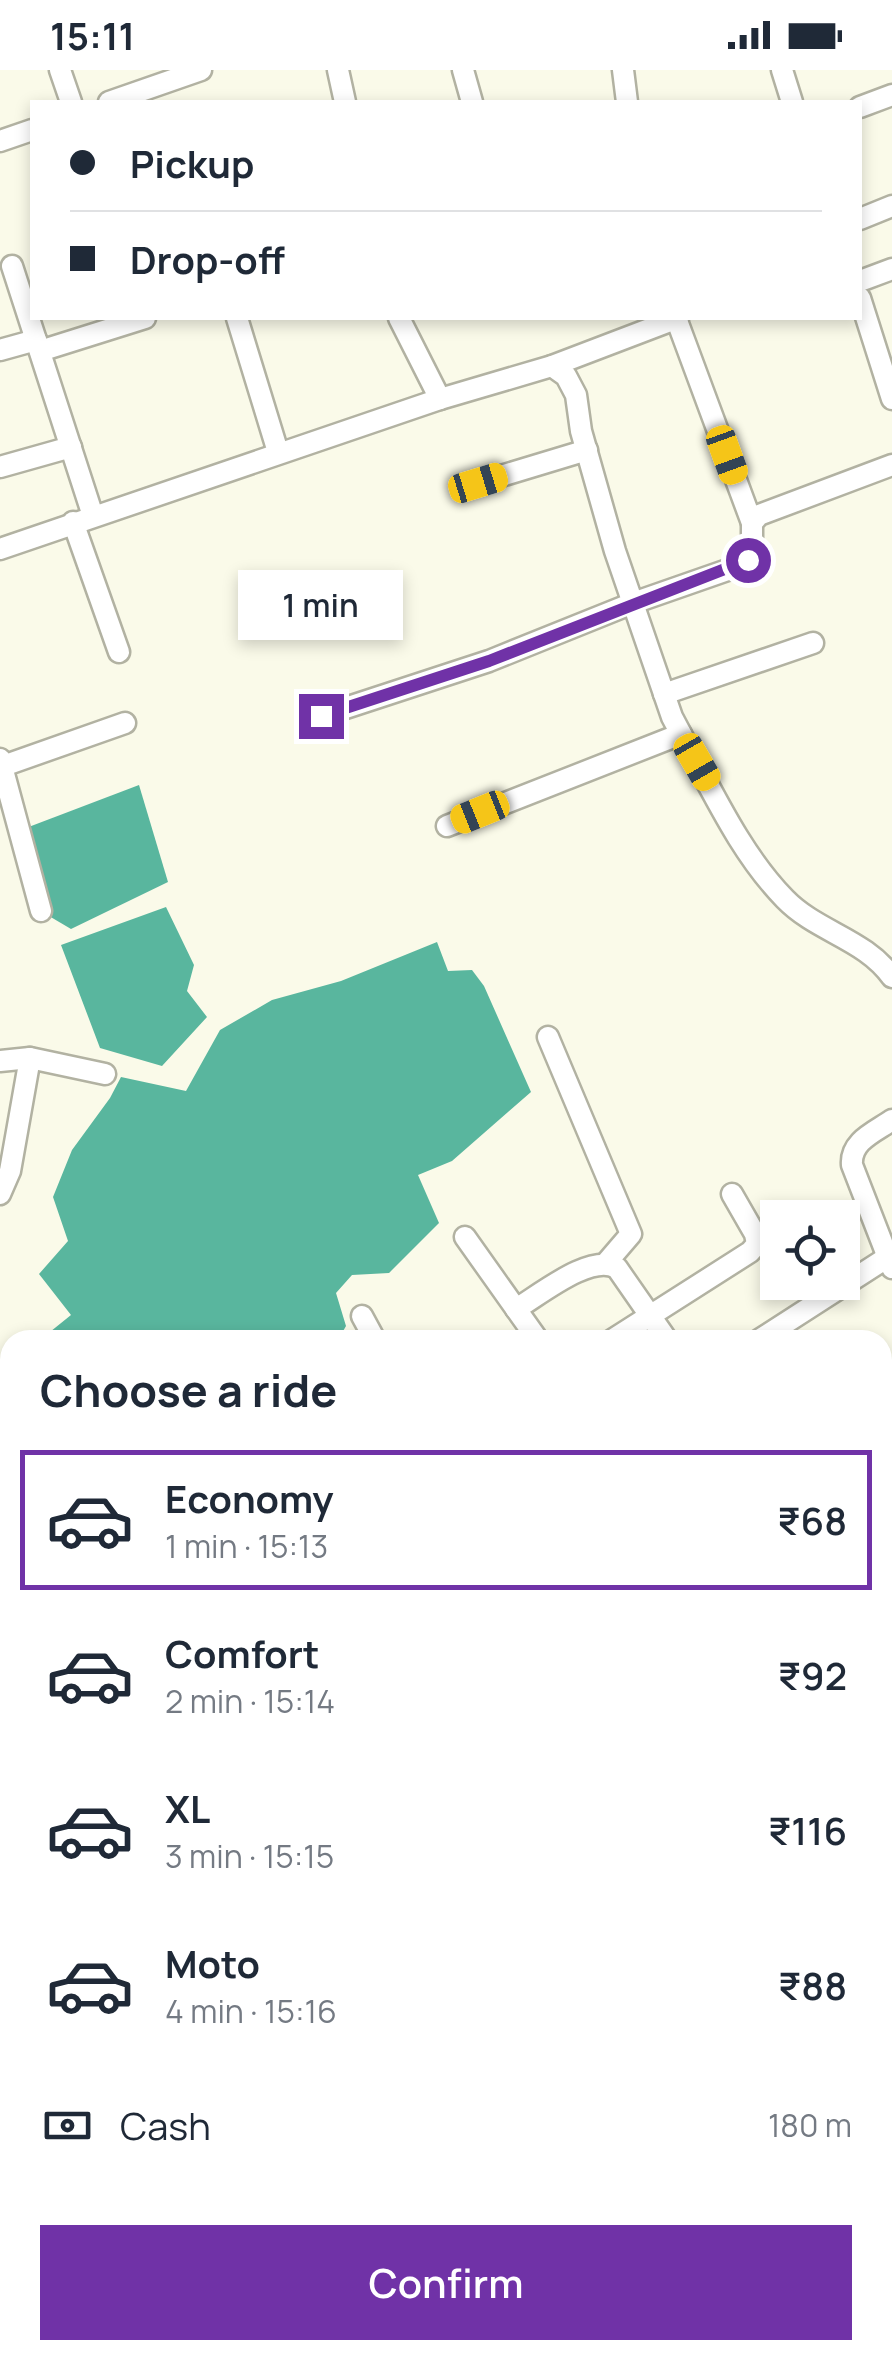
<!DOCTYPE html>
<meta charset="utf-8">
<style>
:root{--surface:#fff;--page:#f2f2f3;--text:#1f2937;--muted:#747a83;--line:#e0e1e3;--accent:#7032a7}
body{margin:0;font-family:Manrope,sans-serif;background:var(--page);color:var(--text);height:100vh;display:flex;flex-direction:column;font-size:38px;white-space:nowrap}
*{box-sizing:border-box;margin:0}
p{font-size:32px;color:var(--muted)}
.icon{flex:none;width:55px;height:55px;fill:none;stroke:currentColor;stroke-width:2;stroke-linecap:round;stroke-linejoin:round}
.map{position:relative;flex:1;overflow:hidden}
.side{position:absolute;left:0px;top:1260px;width:892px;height:1030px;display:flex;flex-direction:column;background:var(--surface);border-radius:30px 30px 0 0;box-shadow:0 5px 15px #0003}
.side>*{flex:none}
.banner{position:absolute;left:30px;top:30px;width:832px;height:220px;border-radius:0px;box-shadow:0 5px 15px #0003;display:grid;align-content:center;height:220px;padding:0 40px;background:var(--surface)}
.tools{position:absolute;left:760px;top:1130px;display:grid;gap:20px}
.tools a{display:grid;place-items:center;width:100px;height:100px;border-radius:0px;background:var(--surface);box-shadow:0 5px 15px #0003;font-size:50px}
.end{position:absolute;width:45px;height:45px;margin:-22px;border:12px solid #7032a7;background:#fff;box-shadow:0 0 0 5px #fff}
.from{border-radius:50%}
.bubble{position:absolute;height:70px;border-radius:0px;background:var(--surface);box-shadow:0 5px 15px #0003;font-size:32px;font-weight:600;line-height:70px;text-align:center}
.car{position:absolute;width:30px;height:60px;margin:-30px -15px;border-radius:12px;box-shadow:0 0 8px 2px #0007;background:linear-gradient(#f5c518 24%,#345 0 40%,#f5c518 0 76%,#345 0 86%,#f5c518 0)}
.banner b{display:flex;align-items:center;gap:35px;height:95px;font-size:38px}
.banner b+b{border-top:2px solid var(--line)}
.banner i{width:25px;height:25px;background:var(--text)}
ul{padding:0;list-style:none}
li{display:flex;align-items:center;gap:30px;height:140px;margin:0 20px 15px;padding:0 20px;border:5px solid transparent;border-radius:0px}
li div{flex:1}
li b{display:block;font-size:38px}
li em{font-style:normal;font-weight:600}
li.on{border-color:var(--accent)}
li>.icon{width:90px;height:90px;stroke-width:1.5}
h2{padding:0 40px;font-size:45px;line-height:120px}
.pay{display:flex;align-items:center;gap:25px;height:110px;padding:0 40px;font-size:38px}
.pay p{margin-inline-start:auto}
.cta{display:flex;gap:20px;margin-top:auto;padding:20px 40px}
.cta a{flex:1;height:115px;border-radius:0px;background:var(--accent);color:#fff;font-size:40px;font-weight:600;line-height:115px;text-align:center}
.status{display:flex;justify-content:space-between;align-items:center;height:70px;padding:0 50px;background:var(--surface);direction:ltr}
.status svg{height:28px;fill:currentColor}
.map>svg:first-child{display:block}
.water{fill:#59b69e}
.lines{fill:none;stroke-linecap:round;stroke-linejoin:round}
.minor-casing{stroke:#b2b2a2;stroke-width:25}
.major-casing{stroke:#b2b2a2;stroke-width:30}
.minor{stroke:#fff;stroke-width:20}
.major{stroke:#fff;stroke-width:25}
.route{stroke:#7032a7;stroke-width:12}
</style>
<div class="status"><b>15:11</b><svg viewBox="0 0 49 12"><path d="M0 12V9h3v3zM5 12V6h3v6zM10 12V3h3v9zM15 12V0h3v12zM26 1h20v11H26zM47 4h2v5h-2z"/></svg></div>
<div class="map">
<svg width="892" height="2290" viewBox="0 0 892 2290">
<rect width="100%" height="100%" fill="#fafae9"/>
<g class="water">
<path d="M139,715l29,97 -97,47 -22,-13 -23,-88z"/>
<path d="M166,837l28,58 -7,26 20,26 -45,49 -62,-18 -39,-103z"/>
<path d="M437,872l11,29 24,-1 12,16 47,106 -79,69 -34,14 21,48 -50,50 -37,2 -16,18 10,33 -8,14h-298l31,-25 -32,-41 29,-33 -15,-44 19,-47 38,-52 11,-21 65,14 34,-61 52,-30 69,-19z"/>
</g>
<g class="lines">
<defs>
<g id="minor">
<path d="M60,0l11,32"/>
<path d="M338,0l7,32"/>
<path d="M463,0l9,32"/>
<path d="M623,0l4,32"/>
<path d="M782,0l10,32"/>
<path d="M109,32l92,-32"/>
<path d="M860,37l32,-12"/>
<path d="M0,71l32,-11"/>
<path d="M860,149l32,-13"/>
<path d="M12,196l81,250"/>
<path d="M860,211l32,-12"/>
<path d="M860,228l32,101"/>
<path d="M237,248l41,134"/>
<path d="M399,248l41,81"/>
<path d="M676,248l76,205"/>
<path d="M0,280l36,-10"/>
<path d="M40,281l105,-33"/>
<path d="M552,296l126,-48"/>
<path d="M0,397l71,-20"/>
<path d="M478,413l109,-33"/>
<path d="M73,452l46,130"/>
<path d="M0,479l440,-150 112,-33 14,10 10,19 5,36 34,120 57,166 9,17c31,56 59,119 104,165 32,33 80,40 107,78"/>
<path d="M664,624l149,-51"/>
<path d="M321,646l168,-55 144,-58 106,-37 13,-12v-31l7,-8 133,-50"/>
<path d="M0,689l41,152"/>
<path d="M0,697l125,-44"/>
<path d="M447,756l234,-92"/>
<path d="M548,967l83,197 -24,28"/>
<path d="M0,991l30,-3 75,16"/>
<path d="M892,1050c-17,12 -42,21 -40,45l40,103"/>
<path d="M0,1124l10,-23 20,-113"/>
<path d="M465,1167l73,103"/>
<path d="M516,1239c25,-15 75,-56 101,-41l50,72"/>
<path d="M362,1246l13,24"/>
<path d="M612,1270l138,-88 7,-8 -2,-10 -23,-40"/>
<path d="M759,1270l129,-83"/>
<path d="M882,1331l10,-6"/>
<path d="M0,1453l10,16"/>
<path d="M882,1506l10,17"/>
<path d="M0,1551l10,16"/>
<path d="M882,1565l10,-5"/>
<path d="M882,1608l10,20"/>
<path d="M0,1675l10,24"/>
<path d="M0,1739l10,4"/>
<path d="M882,1775l10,-19"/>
<path d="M0,1918l10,37"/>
<path d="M882,2135l10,12"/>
<path d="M239,2280l10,10"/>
<path d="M339,2280l5,10"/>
<path d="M445,2280l5,10"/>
<path d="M578,2290l13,-10"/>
</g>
<g id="major">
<path d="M882,1914l10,-7"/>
<path d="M56,2290l21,-10"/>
</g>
</defs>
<use href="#minor" class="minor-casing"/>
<use href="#major" class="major-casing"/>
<use href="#minor" class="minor"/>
<use href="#major" class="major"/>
</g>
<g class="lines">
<path class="route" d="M321,646l168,-55 259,-101"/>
</g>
</svg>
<div class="tools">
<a><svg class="icon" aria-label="locate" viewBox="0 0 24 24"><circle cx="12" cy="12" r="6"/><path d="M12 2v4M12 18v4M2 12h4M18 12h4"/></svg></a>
</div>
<i class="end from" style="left:748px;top:490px"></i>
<i class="end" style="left:321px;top:646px"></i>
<div class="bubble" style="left:238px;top:500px;width:165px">1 min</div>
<i class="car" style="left:727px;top:385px;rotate:160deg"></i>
<i class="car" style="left:478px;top:413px;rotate:73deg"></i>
<i class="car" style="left:697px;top:692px;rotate:150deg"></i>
<i class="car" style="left:480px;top:742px;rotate:248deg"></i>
<div class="banner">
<b><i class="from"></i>Pickup</b>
<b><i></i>Drop-off</b>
</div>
<section class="side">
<h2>Choose a ride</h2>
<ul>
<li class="on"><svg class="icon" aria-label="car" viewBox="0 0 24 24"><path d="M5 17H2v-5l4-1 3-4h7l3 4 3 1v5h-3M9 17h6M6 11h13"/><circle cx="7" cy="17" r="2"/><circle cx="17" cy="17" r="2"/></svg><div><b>Economy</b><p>1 min · 15:13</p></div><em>₹68</em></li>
<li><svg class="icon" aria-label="car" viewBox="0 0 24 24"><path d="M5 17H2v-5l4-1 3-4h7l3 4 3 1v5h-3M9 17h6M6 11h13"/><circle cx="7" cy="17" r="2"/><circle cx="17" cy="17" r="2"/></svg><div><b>Comfort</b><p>2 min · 15:14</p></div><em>₹92</em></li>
<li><svg class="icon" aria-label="car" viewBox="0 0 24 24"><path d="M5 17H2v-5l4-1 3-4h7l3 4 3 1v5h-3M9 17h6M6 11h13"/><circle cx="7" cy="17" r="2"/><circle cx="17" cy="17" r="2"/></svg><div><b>XL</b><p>3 min · 15:15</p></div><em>₹116</em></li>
<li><svg class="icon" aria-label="car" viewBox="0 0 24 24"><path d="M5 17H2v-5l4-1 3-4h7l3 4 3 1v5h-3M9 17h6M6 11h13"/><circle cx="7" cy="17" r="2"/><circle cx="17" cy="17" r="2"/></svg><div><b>Moto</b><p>4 min · 15:16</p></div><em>₹88</em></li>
</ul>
<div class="pay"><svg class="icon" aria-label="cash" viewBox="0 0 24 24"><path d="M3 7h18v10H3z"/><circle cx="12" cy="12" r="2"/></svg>Cash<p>180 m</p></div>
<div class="cta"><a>Confirm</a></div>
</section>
</div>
